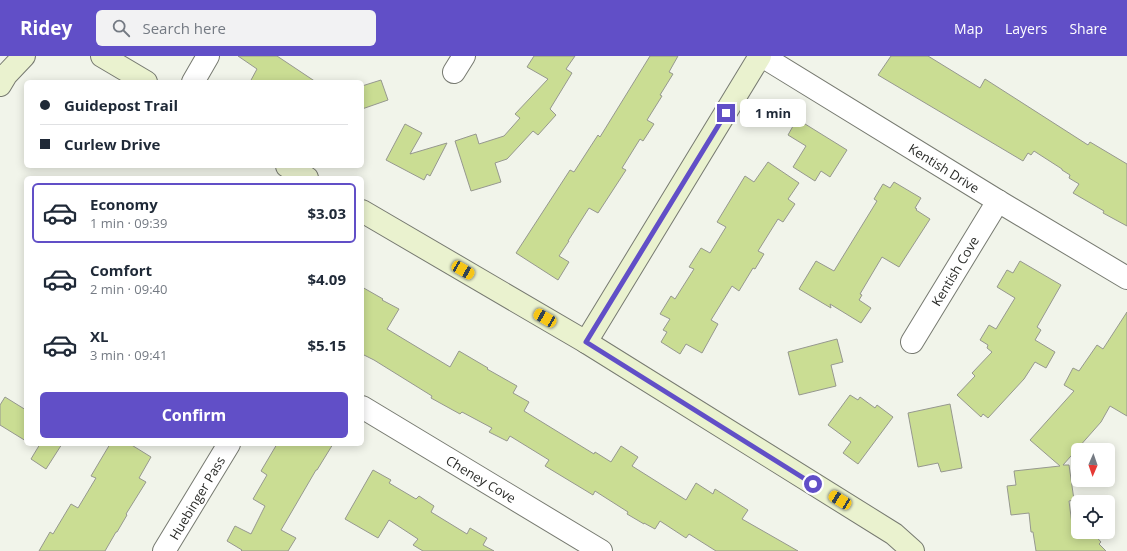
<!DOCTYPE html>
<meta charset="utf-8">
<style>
:root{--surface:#fff;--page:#f2f2f3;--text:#1f2937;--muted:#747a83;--line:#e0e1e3;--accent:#614fc7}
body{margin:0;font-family:"Open Sans",sans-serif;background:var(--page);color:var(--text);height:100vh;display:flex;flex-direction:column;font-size:15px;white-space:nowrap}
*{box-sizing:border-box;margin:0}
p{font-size:13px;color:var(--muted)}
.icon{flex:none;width:22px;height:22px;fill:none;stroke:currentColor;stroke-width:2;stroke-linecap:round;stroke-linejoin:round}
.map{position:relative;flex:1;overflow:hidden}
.details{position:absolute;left:24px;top:120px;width:340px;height:270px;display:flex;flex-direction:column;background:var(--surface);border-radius:6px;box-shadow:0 2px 10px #0003}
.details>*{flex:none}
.banner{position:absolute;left:24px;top:24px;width:340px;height:88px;border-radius:6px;box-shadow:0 2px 10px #0003;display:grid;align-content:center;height:88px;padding:0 16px;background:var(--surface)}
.needle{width:26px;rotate:182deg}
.tools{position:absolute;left:1071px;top:387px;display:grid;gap:8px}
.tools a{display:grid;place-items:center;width:44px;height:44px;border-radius:6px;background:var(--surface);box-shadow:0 2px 10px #0003;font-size:20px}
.end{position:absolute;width:18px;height:18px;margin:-9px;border:5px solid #614fc7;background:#fff;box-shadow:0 0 0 2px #fff}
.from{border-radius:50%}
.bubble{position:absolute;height:28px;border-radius:6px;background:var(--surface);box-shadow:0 2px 10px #0003;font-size:13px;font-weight:700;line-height:28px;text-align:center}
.car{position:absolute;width:12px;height:24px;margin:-12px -6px;border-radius:5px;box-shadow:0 0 3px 1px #0007;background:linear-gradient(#f5c518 24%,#345 0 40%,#f5c518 0 76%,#345 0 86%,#f5c518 0)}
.banner b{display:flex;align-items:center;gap:14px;height:38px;font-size:15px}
.banner b+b{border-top:1px solid var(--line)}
.banner i{width:10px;height:10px;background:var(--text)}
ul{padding:7px 0 0;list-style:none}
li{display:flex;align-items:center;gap:12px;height:60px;margin:0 8px 6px;padding:0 8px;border:2px solid transparent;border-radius:6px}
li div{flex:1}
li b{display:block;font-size:15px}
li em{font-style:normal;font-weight:700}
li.selected{border-color:var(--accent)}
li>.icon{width:36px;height:36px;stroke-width:1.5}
.primary-button{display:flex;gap:8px;margin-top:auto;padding:8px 16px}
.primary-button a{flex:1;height:46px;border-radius:6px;background:var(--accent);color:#fff;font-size:16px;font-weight:700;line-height:46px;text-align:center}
header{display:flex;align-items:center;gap:24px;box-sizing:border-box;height:56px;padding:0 20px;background:var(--accent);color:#fff}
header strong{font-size:19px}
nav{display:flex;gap:22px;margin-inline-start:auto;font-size:14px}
.search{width:280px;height:36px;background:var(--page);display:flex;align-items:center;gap:10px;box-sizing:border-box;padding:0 14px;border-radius:6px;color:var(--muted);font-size:15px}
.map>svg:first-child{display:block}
.building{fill:#cadd93;stroke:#96988f}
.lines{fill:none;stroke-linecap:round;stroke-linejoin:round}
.street-casing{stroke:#777a71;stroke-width:24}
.secondary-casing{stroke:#777a71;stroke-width:24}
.street{stroke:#fff;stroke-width:22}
.secondary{stroke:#eaf2cf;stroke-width:22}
.route{stroke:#614fc7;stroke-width:5}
.labels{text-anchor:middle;stroke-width:4;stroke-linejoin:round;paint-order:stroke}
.street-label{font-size:13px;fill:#2b2c29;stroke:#fff}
</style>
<header>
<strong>Ridey</strong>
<div class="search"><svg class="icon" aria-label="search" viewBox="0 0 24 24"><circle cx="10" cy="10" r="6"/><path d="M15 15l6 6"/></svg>Search here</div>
<nav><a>Map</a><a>Layers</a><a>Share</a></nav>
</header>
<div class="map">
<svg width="1127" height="495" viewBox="0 0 1127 495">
<rect width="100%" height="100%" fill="#f1f4ea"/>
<g class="building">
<path d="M238,0h39l39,26h-66l7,-13z"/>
<path d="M534,0h41l-9,13 6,4 -22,36 6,6 -18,20 -5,-4 -26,28 -12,4 6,19 -30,9 -16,-50 21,-7 3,10 25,-8 16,-18 -5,-4 33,-35 -21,-12z"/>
<path d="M650,0h28l-9,16 4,2 -13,21 2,1 -15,24 7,4 -11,17 -3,-2 -18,29 4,2 -28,43 -9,-5 -21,33h1l-10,15 10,6 -11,18 -42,-27 54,-83 4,2 24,-37 2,2z"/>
<path d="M891,0h37l52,32 5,-9 103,66 2,-3 37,22v62l-24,-13 1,-2 -31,-18 6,-9 -10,-6 1,-3 -8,-5v-1l-28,-18 -3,4 -3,-2 -5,8 -145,-86z"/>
<path d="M381,24l7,20 -26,9v-23z"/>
<path d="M797,63l50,31 -17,27 -9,-6 -6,10 -22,-14 13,-21 -18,-11z"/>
<path d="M405,68l17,9 -12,21 37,-11 -17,33 -3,-2 -3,6 -38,-20z"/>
<path d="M768,106l31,21 -11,16 7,5 -12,18 -5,-3 -20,32 6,3 -9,15 -2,-1 -14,23 -7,-5 -21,34 7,4 -16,29 -16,-9 -6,10 -19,-12 6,-10 -4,-2 7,-11 -10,-5 11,-18 4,3 19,-30 -5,-2 12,-19 9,5 16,-26 -9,-5 28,-46 9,6z"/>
<path d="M894,126l27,16 -6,10 2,1 -1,1 14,9 -31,48 -17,-10 -22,37 2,1 -3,5 12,8 -10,15 -31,-19 1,4 -32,-19 17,-28 18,10 43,-70 -3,-2 9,-15 7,4z"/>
<path d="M1020,205l41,24 -24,42 4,3 -6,10 20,12 -9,16 -11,-6 -11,17 -36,39 -5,-4 -2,3 -24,-22 18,-19 -3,-3 20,-21 -5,-4 1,-3 -8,-5 9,-15 7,4 19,-31 -18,-11 10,-17 6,3z"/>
<path d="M362,231l21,12 -1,1 17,9 -12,20 63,38 9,-16 29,17 -1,1 30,17 -4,7 16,9 -5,9 70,43 1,-2 16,10 10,-16 17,11 -6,9 54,34 10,-17 17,11 2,-5 33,21 -6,9 56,32h-82l-27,-17 -3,4 -26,-17 -5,8 -11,-6v1l-17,-10 1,-2 -33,-21 -2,4 -48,-29 4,-6 -39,-24 -3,5 -18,-9 3,-4 -30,-16 -2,2 -29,-16 1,-2 -58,-36 -12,-6z"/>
<path d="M1127,256v104l-17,-10 -9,16 -38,43h6l5,35 -5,1 4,31h19l9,10 -2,2 7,7h-70l-3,-19h-2l-2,-19 -18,2 -4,-29 9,-1 -2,-14 46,-5 -30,-26 44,-49 -10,-6 9,-17 6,3 18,-26 6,4z"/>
<path d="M837,283l6,23 -12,3 5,21 -37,9 -11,-43z"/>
<path d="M850,339l8,5 2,-3 15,11 2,-3 16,12 -35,47 -15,-11 8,-11 -23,-17z"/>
<path d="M5,341l21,13v31l-26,-16v-20z"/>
<path d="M950,348l12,64 -21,4 -3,-9 -20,4 -10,-54z"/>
<path d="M40,388h22l-16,25 -15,-10z"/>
<path d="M110,388h20l21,13 -12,21 7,4 -20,32 1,1 -10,17h-1l-11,19h-66l11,-19 3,2 18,-30 7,4 18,-30 -5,-2z"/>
<path d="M277,388h56l-16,26h-1l-35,60 15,8 -8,13h-47l1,-1 -15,-9 8,-15 16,8 14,-28 -12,-7 14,-24 -6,-4z"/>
<path d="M373,414l18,10 -2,3 27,16 3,-3 15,10 -3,6 36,22 3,-6 17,10 -4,7 11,6h-71l-10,-6 5,-6 -29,-19 -11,18 -33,-19z"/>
</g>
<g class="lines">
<defs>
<g id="street">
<path d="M762,0l236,145 129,77"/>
<path d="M454,16l10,-16"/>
<path d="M193,26l15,-26"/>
<path d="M912,286l86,-141"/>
<path d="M362,351l239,144"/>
<path d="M164,495l65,-107"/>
</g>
<g id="secondary">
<path d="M102,0l44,26"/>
<path d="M0,29l6,-10 18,-19"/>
<path d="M287,110l20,12"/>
<path d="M362,155l224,131 308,192 19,17"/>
<path d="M586,286l174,-286"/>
</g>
</defs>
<use href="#street" class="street-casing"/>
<use href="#secondary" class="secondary-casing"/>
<use href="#street" class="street"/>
<use href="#secondary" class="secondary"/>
</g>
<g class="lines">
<path class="route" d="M726,57l-140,229 227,142"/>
</g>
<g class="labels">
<g class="street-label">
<text transform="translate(944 112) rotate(32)" y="5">Kentish Drive</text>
<text transform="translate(955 215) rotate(-59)" y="5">Kentish Cove</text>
<text transform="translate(481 423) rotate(31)" y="5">Cheney Cove</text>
<text transform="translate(197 442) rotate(-59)" y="5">Huebinger Pass</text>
</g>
</g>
</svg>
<div class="tools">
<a><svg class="needle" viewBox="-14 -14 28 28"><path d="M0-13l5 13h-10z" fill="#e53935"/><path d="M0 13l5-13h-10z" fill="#747a83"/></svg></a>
<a><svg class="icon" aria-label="locate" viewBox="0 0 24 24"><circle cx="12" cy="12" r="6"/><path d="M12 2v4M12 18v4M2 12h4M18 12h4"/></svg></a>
</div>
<i class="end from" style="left:813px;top:428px"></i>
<i class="end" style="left:726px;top:57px"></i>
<div class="bubble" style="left:740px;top:43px;width:66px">1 min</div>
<i class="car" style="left:463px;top:214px;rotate:120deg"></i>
<i class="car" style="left:545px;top:262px;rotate:300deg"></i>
<i class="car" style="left:840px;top:444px;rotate:302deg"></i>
<div class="banner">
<b><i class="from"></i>Guidepost Trail</b>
<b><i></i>Curlew Drive</b>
</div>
<section class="details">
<ul>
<li class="selected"><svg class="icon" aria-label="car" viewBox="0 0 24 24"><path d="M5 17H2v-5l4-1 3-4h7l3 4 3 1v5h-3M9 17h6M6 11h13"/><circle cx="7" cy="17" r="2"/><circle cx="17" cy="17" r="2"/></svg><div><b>Economy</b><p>1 min · 09:39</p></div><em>$3.03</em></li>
<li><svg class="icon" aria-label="car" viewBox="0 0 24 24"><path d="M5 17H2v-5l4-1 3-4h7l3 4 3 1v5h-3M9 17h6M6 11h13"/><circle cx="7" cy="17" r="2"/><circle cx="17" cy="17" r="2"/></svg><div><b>Comfort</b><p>2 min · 09:40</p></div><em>$4.09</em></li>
<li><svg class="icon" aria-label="car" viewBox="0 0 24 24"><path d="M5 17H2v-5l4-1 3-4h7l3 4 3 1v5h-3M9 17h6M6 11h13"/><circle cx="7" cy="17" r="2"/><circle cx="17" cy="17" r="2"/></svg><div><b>XL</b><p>3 min · 09:41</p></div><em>$5.15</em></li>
</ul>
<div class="primary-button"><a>Confirm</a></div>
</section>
</div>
